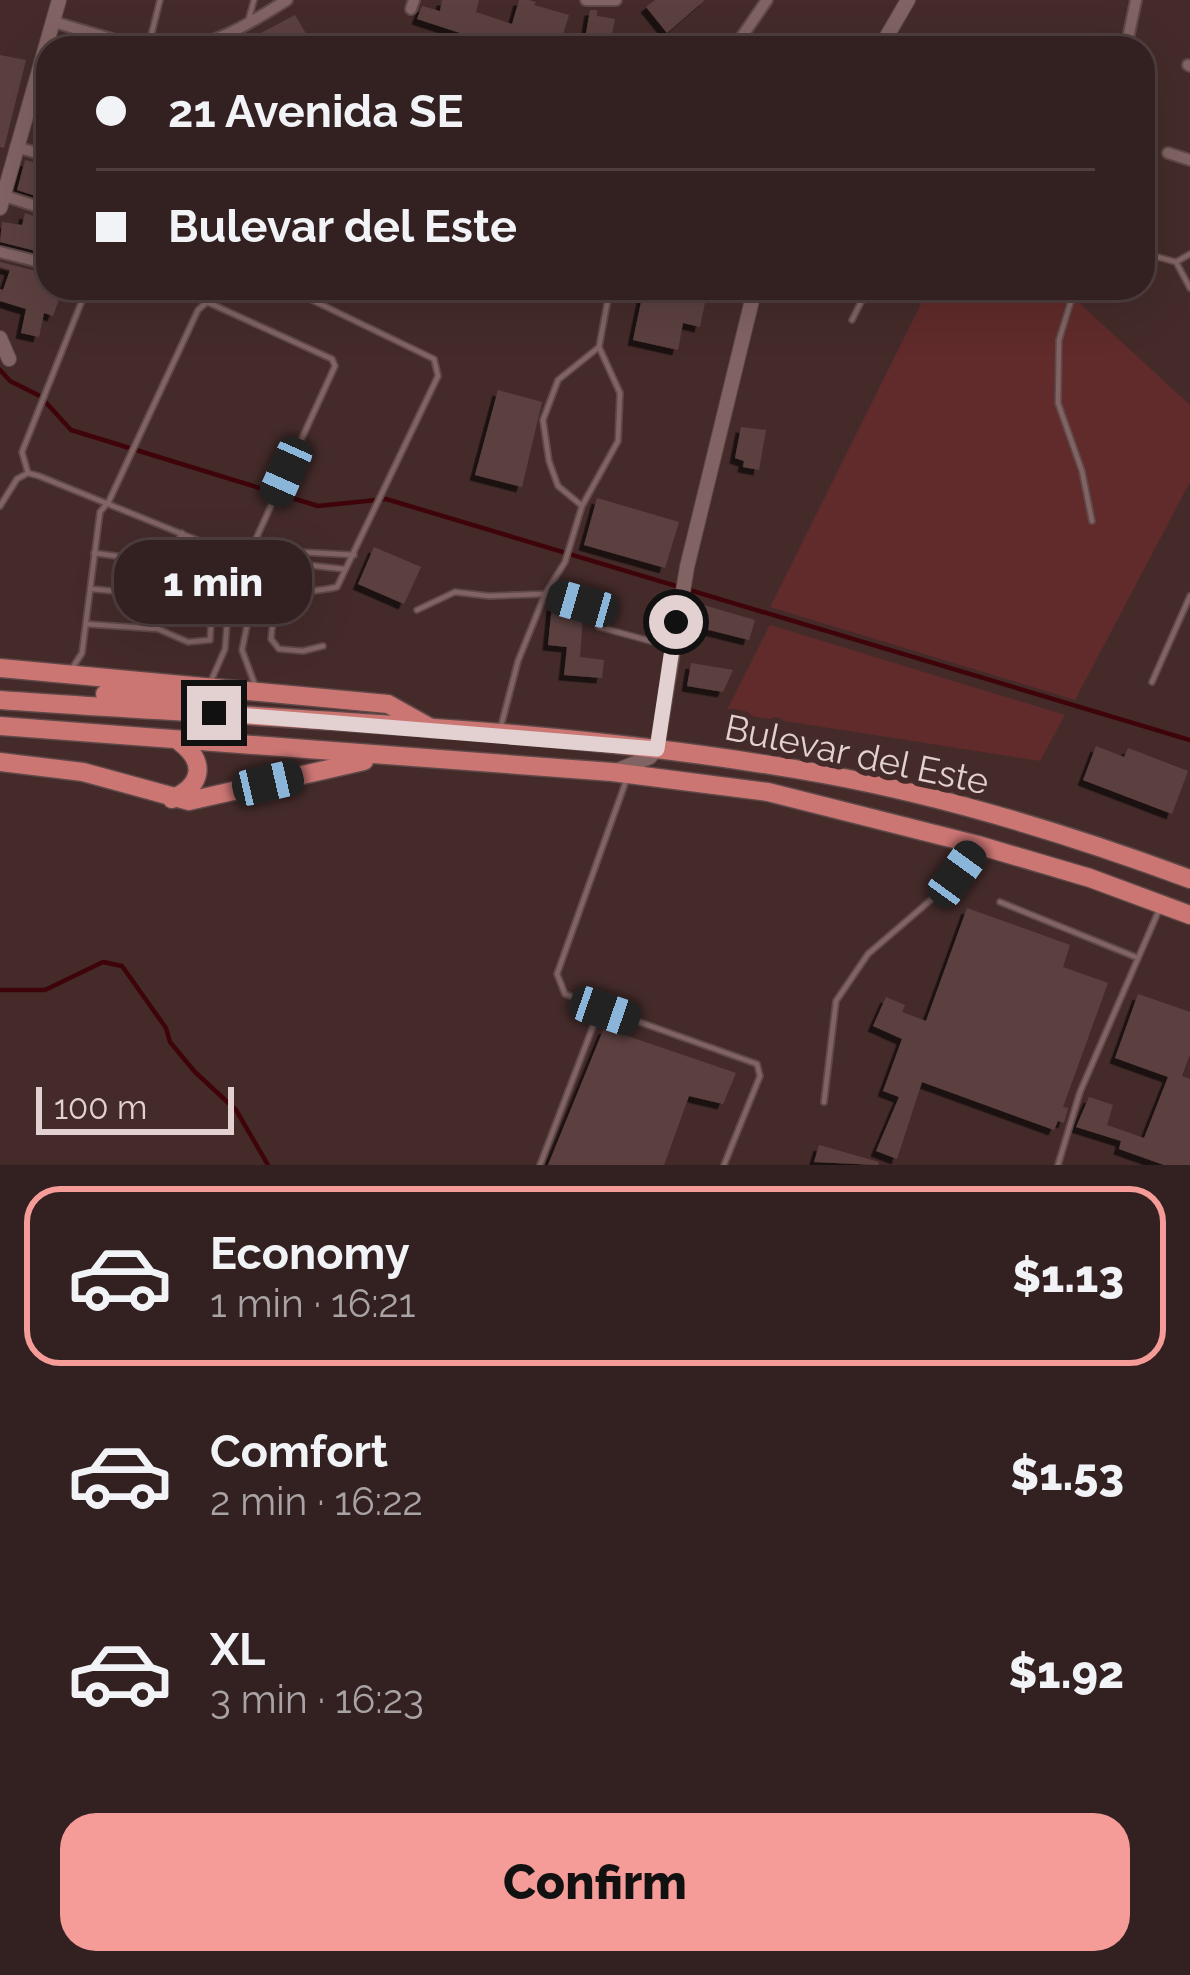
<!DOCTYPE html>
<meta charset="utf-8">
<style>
:root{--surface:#332020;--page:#3e2d2d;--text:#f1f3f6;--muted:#a9a3a5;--line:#4e3e3e;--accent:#f59b98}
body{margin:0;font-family:Raleway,sans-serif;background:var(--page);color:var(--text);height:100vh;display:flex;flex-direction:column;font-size:45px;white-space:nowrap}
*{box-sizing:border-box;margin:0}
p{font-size:39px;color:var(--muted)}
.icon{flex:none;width:66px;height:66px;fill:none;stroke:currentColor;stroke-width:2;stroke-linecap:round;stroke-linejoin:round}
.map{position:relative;height:1165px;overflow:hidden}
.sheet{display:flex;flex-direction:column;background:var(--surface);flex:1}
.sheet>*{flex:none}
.hud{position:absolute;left:36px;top:36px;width:1119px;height:264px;border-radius:36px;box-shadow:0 12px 48px #0002,0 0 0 3px var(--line);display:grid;align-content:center;height:264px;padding:0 60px;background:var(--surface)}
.scale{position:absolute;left:36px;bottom:30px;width:198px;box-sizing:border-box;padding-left:12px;border:6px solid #e2d1d0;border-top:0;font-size:33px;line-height:42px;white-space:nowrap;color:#e2d1d0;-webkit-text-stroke:9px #442b2a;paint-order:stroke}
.end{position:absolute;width:54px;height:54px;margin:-27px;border:15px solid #e2d1d0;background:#111;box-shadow:0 0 0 6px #111}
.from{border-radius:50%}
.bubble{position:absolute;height:84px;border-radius:36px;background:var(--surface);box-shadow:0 12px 48px #0002,0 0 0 3px var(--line);font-size:39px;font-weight:800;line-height:84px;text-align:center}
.car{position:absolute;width:36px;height:72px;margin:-36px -18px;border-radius:15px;box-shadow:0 0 9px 3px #0007;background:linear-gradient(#222 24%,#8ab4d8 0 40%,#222 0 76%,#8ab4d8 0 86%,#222 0)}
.hud b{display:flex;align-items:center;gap:42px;height:114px;font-size:45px}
.hud b+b{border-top:3px solid var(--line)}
.hud i{width:30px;height:30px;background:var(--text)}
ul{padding:21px 0 0;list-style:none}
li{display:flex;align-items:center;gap:36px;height:180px;margin:0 24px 18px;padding:0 36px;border:6px solid transparent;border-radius:36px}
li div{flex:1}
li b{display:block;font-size:45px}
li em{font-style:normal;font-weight:800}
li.current{border-color:var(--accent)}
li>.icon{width:108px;height:108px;stroke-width:1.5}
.cta{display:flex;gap:24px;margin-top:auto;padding:24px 60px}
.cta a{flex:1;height:138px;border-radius:36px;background:var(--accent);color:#111;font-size:48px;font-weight:800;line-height:138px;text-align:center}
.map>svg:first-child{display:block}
.green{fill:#602b2a}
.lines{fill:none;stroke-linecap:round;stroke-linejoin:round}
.stream{stroke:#3f040a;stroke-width:4.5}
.building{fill:#5c4140;filter:url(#shadow)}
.service-casing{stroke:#5e4848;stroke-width:8}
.minor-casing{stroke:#5e4848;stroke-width:14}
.tertiary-casing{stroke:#5e4848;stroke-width:16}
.trunk-casing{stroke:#5e4848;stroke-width:21}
.service{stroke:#806362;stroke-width:4.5}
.minor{stroke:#806362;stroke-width:10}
.tertiary{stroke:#806362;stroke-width:14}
.trunk{stroke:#cc7674;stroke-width:18}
.route{stroke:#e2d1d0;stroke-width:15}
.labels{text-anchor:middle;stroke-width:12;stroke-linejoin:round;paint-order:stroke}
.street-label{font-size:36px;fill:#e2d1d0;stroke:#442b2a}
</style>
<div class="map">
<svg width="1190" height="1165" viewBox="0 0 1190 1165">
<defs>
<filter id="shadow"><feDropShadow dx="-5.5" dy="5.5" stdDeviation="0" flood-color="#0009"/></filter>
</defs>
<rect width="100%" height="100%" fill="#442b2a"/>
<g class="green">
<path d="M929,288h134l127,117v77l-115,218 -305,-93z"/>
<path d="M770,625l295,90 -25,46 -314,-49z"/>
</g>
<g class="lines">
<g class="stream">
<path d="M0,370l10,11 30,15 31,34 247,76 68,-7 804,241"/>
<path d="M0,990h45l58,-28 19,4 44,62 4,14 25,30 41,38 32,55"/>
</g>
</g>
<g class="building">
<path d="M442,0h37l-3,12 36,12 7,-24h10l7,2 -2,3 35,10 -6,19 22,5 5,-29h7v6l18,3 -6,29h-85l3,-8 -20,-6 -4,13 -86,-28 5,-13 18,5z"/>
<path d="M655,0h50l-38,33 -21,-26z"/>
<path d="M295,15l17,29 -6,4h-52l-4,-9z"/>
<path d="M0,55l26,5 -22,88 -4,-1z"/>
<path d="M25,160l23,6v34l-31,-10z"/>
<path d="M25,213l15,5 -5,23 13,3v10l-48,-12 2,-20 20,3z"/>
<path d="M0,262l48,12v14h15l-10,28 -9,-3 -5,24 -18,-4 5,-24 -26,-8v-12l3,1 7,-20 -10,-3z"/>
<path d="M644,288h64l-8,39 -17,-4 -5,27 -45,-10z"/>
<path d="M498,390l44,12 -20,85 -47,-12z"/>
<path d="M741,427l25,3 -7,40 -16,-3 1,-6 -9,-3z"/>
<path d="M597,498l82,24 -14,46 -81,-23z"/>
<path d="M374,547l47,20 -17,37 -46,-20z"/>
<path d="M700,604l55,16 -6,20 -56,-14z"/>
<path d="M552,605l26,5 5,6 -3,41 24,3 -2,18 -38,-3 3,-28 -19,-2z"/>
<path d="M691,663l42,7 -10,22 -36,-6z"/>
<path d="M1096,746l28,11 4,-9 60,23 -16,43 -89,-34z"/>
<path d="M967,908l103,37 -7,22 45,16 -45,124 5,1 -4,15 -6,-2 -4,9 -132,-48 -25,77 -21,-8 23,-54 -16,-6 19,-52 -29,-13 13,-29 19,8 -3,7 24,9z"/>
<path d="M1138,994l52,18v42l-8,22 8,3v86h-26l-45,-16 2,-8 -45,-14 13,-30 24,8 -6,20 37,13 24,-61 -53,-19z"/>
<path d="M604,1028l132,45 -13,31 -34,-8 -25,69h-116z"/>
<path d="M819,1145l60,17 -1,3 -64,-3z"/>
</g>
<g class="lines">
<defs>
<g id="service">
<path d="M249,18l5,-18"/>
<path d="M148,48l12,-48"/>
<path d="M1143,253l33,9 14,26"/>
<path d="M1176,262l14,-8"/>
<path d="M287,288l147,71 4,17 -101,211c-44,11 -61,-10 -66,52l8,10 24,2 20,-5"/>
<path d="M1075,288l-16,52 -1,63 24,68 10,50"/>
<path d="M852,320l16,-32"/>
<path d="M28,473l-6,-21 65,-164"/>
<path d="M581,505l-23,-19 -9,-25 -6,-41 15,-40 41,-33"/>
<path d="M0,506l17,-27 11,-6 11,3 190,77"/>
<circle cx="247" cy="560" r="19"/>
<path d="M264,550l90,5"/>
<path d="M94,553l74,10 14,-30"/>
<path d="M168,563l46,13 -4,64 -22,2 -30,-13 -4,-19z"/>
<path d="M265,567l33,-3 45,5"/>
<path d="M92,589l65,6"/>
<path d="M417,610l38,-18 34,4 56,-2 37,10 17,23 73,20"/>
<path d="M86,624l72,5"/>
<path d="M71,670l11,-17 18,-141 9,-11 89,-191 9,-8 125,57 3,7 -81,177"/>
<path d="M211,681l14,-32 6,-79"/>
<path d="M1152,682l38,-86"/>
<path d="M255,685l-13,-35 15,-73"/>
<path d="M500,730l18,-69 27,-67 20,-32 17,-56 36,-65 2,-48 -21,-46 11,-59"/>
<path d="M1000,902l138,56"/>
<path d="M600,1008l-35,-14 -8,-20 69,-193"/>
<path d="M824,1102l12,-101 32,-47 79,-68 28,-37"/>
<path d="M540,1165l60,-157 157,56 3,12 -36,89"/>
<path d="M1058,1165l22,-73 79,-182"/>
</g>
<g id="minor">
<path d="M586,0h30"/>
<path d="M411,9l3,-9"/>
<path d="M54,22l88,26"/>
<path d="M1043,45l13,3"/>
<path d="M178,48c38,-2 78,-29 109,-48"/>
<path d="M734,48l33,-48"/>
<path d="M1126,48l10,-48"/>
<path d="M1188,65l2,1"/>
<path d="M16,147l32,9"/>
<path d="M1168,153l22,7"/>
<path d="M2,195l46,15"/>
<path d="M0,252l48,12"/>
</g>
<g id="tertiary">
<path d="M880,48l28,-48"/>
<path d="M0,208l59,-208"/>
<path d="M0,338l9,21"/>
<path d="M618,770l32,-13 7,-8 30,-182 68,-279"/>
</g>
<g id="trunk">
<path d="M0,668l388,36 43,24"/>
<path d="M105,694l78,4 19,-7"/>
<path d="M0,700c274,20 553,25 823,74 126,23 248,61 367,105"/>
<path d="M0,726l612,46 156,20 210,53 112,33 100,37"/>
<path d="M0,762l83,10 106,29 175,-40"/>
<path d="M172,799c31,-14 34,-37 8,-57"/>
</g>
</defs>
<use href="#service" class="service-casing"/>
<use href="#minor" class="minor-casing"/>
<use href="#tertiary" class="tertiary-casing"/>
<use href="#trunk" class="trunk-casing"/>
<use href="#service" class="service"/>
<use href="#minor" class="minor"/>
<use href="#tertiary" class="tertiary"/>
<use href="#trunk" class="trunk"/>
</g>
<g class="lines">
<path class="route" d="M214,713l443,36 19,-127"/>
</g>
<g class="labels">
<g class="street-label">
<text transform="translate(857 754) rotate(12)" y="13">Bulevar del Este</text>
</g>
</g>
</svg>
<div class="scale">100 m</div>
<i class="end from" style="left:676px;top:622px"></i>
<i class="end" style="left:214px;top:713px"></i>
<div class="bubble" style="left:114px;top:540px;width:198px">1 min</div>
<i class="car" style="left:286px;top:472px;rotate:204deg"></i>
<i class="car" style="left:582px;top:604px;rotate:286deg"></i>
<i class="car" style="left:268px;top:783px;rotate:77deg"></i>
<i class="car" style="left:957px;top:874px;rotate:36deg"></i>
<i class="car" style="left:605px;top:1011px;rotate:109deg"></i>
<div class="hud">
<b><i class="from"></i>21 Avenida SE</b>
<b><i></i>Bulevar del Este</b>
</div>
</div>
<section class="sheet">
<ul>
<li class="current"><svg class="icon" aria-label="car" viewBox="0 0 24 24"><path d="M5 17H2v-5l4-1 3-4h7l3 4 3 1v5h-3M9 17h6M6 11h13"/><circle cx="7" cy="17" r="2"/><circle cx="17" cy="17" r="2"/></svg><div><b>Economy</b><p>1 min · 16:21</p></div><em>$1.13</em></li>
<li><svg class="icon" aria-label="car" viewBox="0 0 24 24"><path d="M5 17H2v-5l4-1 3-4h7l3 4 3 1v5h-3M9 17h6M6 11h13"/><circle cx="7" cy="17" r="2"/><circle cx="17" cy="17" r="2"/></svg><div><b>Comfort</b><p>2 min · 16:22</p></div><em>$1.53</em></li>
<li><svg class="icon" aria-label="car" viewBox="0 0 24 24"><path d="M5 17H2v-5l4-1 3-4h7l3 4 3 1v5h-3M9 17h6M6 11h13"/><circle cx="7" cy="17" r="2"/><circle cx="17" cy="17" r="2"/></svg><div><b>XL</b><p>3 min · 16:23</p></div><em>$1.92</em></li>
</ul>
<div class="cta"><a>Confirm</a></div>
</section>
